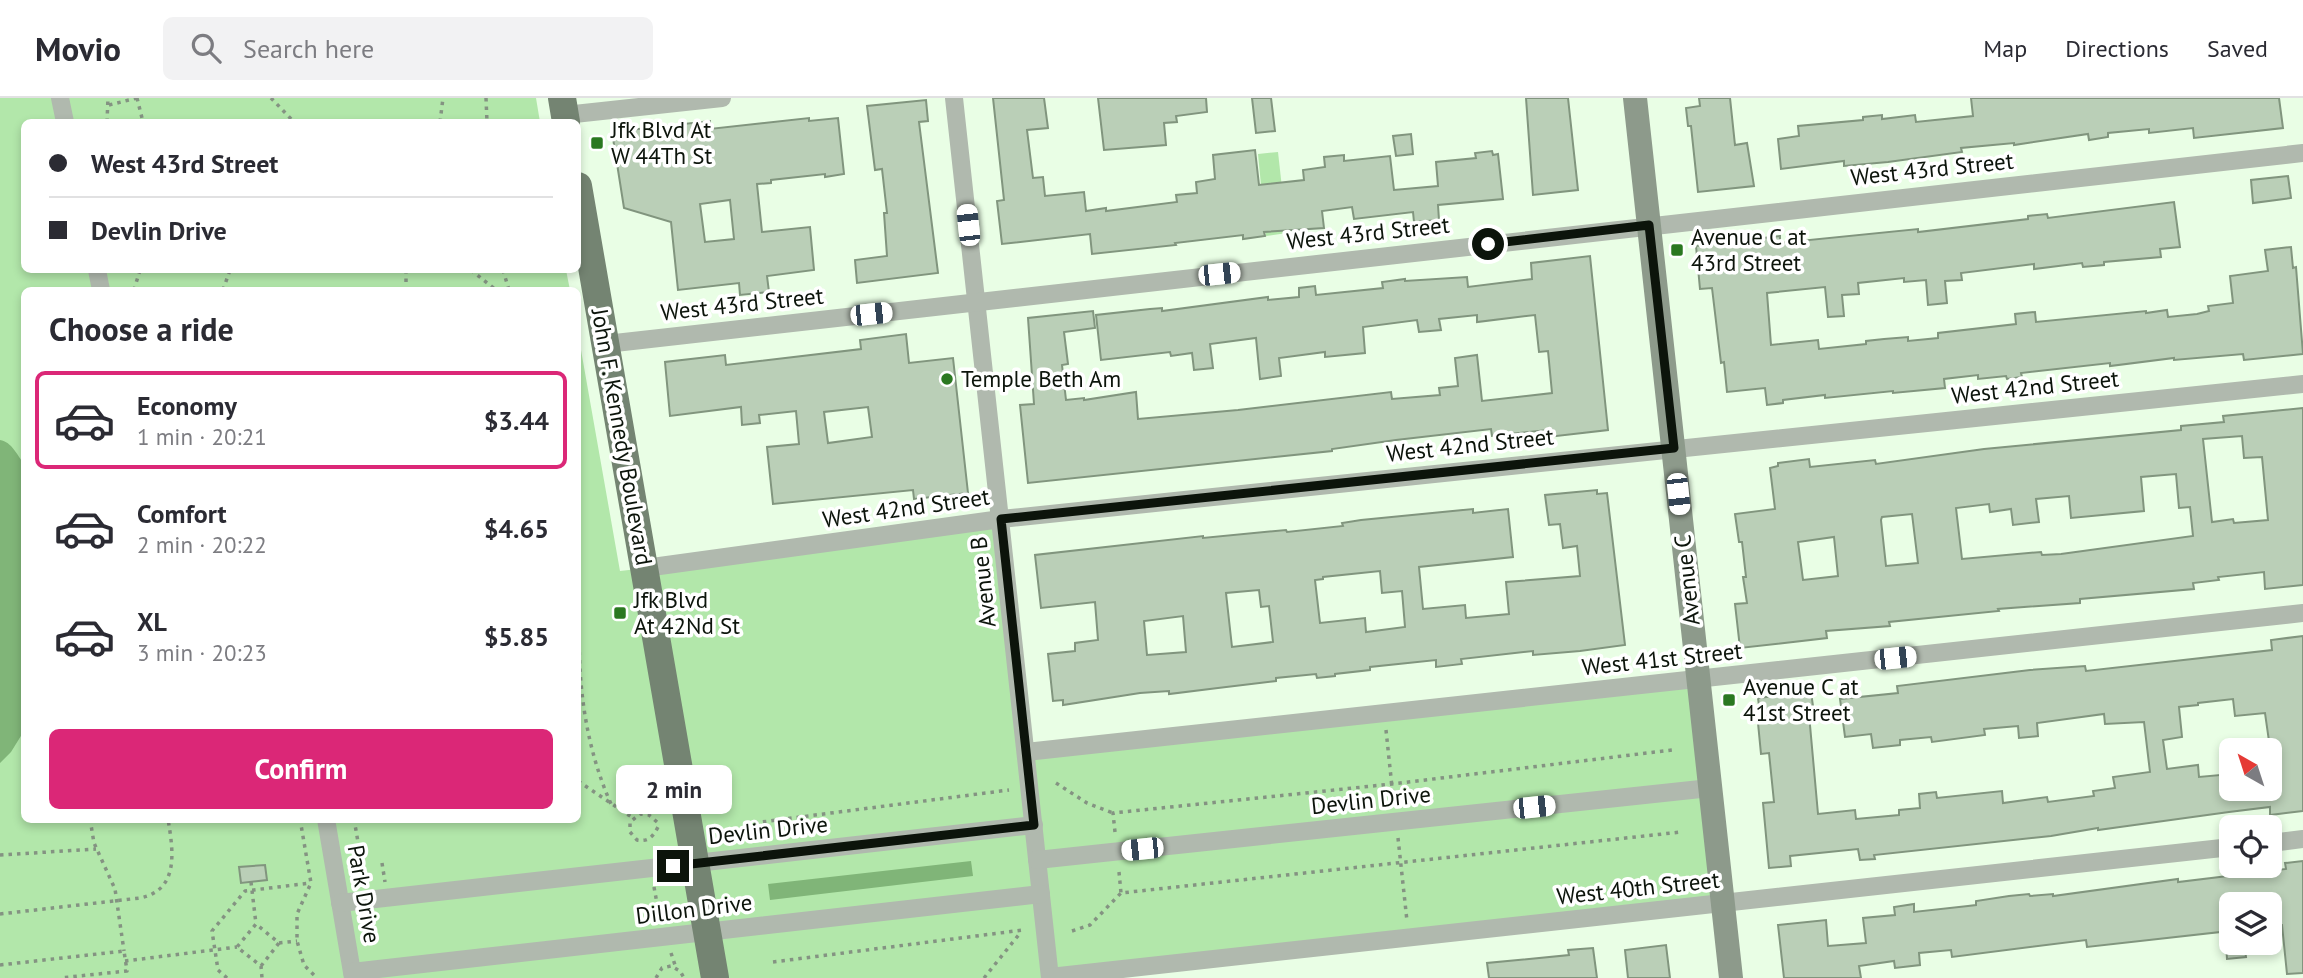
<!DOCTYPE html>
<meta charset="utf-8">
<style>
:root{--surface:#fff;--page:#f2f2f3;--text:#2b2b33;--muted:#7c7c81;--line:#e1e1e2;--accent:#db2777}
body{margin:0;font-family:"PT Sans",sans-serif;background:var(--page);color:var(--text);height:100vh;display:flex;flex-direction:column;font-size:26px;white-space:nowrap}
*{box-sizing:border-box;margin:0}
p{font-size:23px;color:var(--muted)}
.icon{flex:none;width:38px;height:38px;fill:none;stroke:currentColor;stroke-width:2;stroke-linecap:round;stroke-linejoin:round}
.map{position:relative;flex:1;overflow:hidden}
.drawer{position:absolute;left:21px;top:189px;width:560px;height:536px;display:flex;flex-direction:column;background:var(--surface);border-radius:10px;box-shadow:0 4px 10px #0003}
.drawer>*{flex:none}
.hud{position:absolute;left:21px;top:21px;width:560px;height:154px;border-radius:10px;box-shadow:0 4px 10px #0003;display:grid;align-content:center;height:154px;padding:0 28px;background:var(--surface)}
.needle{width:46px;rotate:321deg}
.buttons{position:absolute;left:2219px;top:640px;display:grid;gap:14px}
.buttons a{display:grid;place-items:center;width:63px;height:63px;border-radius:10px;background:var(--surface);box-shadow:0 4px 10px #0003;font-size:35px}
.end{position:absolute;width:32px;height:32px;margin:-16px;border:9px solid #0c140b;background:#fff;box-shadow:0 0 0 4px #fff}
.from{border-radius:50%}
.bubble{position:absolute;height:49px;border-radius:10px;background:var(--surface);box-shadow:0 4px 10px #0003;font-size:23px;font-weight:800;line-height:49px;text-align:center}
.car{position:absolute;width:21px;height:42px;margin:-21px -10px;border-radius:9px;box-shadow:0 0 5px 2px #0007;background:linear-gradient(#fff 24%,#345 0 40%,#fff 0 76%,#345 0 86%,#fff 0)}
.hud b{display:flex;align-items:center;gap:24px;height:66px;font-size:26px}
.hud b+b{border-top:2px solid var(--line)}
.hud i{width:18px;height:18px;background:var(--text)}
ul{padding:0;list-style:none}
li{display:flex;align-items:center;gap:21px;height:98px;margin:0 14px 10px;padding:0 14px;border:4px solid transparent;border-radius:10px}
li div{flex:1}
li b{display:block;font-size:26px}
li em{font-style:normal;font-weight:800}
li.on{border-color:var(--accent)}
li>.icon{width:63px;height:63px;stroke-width:1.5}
h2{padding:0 28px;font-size:32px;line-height:84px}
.button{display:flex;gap:14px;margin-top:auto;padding:14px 28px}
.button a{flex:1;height:80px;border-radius:10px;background:var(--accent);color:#fff;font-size:28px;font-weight:800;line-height:80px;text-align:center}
header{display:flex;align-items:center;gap:42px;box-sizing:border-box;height:98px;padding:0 35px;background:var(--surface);border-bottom:2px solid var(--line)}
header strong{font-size:33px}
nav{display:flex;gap:38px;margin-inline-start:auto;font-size:24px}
.search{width:490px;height:63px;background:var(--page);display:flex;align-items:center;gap:18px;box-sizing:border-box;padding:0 24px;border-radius:10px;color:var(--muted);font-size:26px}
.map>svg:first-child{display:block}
.green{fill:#b2e7aa}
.water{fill:#80b578}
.building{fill:#bacfb7;stroke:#81957e;stroke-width:2;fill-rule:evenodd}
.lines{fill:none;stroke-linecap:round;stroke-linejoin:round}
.path{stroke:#849382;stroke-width:3.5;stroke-dasharray:3.5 5;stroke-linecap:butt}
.minor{stroke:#b0b9ae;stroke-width:18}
.secondary{stroke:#8d9a8b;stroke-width:24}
.primary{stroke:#748472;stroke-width:28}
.route{stroke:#0c140b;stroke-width:9}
.poi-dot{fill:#2a7820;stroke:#fff;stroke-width:2.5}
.labels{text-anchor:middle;stroke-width:7;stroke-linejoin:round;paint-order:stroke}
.poi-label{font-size:23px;fill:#0c140b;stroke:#fff;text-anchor:start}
.street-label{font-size:23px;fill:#0c140b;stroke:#fff}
</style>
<header>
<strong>Movio</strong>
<div class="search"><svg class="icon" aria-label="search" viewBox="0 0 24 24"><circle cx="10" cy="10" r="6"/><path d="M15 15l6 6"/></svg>Search here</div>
<nav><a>Map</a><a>Directions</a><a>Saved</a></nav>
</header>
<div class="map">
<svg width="2303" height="880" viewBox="0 0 2303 880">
<rect width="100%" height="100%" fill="#e9fee5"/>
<g class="green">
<path d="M0,0h536l4,24h-516v148h542l4,20h-546v529h554v-486l42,238 382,-44 23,224 674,-71 24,223 -673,75h-1050z"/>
<path d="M1278,54l9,81 -21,3 -8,-82z"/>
</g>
<g class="water">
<path d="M0,342c12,2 17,15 24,24v267l-13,21 -11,11z"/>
<path d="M971,763l2,15 -203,24 -2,-16z"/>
</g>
<g class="building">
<path d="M993,0h51l4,30 -21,2 6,48 10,-1 2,19 39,-4 2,19 20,-3v3l71,-9 -1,-7 21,-2 -1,-11 19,-3 -2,-24 42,-5 4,35 45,-5 -1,-10 22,-3 -1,-10 20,-2v6l46,-5 4,34 44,-4 -2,-24 40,-4 -1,-5 17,-2 1,4 5,-1 5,45 -65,6 1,15 -25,2 -1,-10 -59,7 -2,-12 -30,4 2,17 -60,4 1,4 -22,3v-4l-68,8 1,2 -84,9 -2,-20 -88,10 -5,-43 7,-1z"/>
<path d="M1098,0h108l1,14 -31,4 1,6 -13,1 2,22 -62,5z"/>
<path d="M1252,0h19l4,33 -19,2z"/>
<path d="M1526,0h42l10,92 -45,5z"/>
<path d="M1699,0h31l5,47 12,-2 7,43 -56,6 -7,-66h-3l-2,-18 14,-2z"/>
<path d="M1971,0h308l4,30 -89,10 -1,-10 -44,5v-4l-41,4v4l-19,3 -1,-6 -74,11v-2l-53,5 1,4 -74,10 -44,4v-5l-63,8 -3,-30 21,-3 -1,-10 65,-6v-3l19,-2v4l33,-4 1,7 57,-6z"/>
<path d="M926,2l2,21 -9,1 19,151 -81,10 -2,-23 32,-4 -3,-43h3l-5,-44 -7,1 -8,-64z"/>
<path d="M809,20v3l29,-3 6,56 -19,3v-3l-54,6v3l-14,1 5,48 48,-5 4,43 -47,6 2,16 -29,3 -1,-12 -61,7 -7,-68 -47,-14 -12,-76 98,-11v8zM730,102l4,39 -29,3 -5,-38z"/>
<path d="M1411,36l2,20 -17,2 -3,-20z"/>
<path d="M2288,78l3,22 -38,5 -2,-23z"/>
<path d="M2174,104l6,45 -20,2 1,8 -57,5v3l-21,2 -1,-4 -48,6v-5l-73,9 1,7 -17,1 2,22 -19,2 -2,-25 -22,2v-4l-46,5 1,11 -17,1 2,21 -16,1 -3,-30 -58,6 4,52 47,-5 1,9 47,-5v-3l18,-2 24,-2v4l30,-3v-5l78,-9 -1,-10 20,-2 1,10 110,-11v2l21,-3 1,7 29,-3 12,-3 -1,-5 25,-3 -3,-27 38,-5 -3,-21 26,-3 2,21 3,-1 7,87 -59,6 -1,-6 -69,6v-2l-64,8v-3l-89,10 1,4 -15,2 -1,-3 -28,3v-4l-34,4 1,9 -52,5v-2l-68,7v-3l-42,5v3l-16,2 -2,-17 -38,4 -3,-30 -3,1 -9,-75 -12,1 -4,-43 84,-10v7l138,-14v3l110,-13v-3l19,-2 1,4z"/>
<path d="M1590,158l18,174 -60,7 -1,-7 -55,6 -1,-7 -95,11 -64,9v2l-304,32 -8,-78 14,-1 -6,-86 65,-7 2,17 -31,4 4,32 -6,1 4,35 18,-2v2l52,-8 2,27 100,-9 153,-18 1,7 48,-4 -1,-7 19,-2 -3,-28 22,-3 5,46 70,-8 -4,-42 -9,1 -4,-37 -58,7v-7l-38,4 2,11 -22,2 -2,-12 -54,7 2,26 -40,4v-5l-46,6 2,18 -21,3 -4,-41 -46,6 3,24 -19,2 -2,-17 -21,3 -1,-4 -69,8 -5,-45 54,-6 12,-1v3l106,-14v3l31,-3v-9l16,-2 1,9 67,-7 -1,-6 23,-3v2l62,-4 1,10 64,-8 -1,-16z"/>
<path d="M906,236l3,29 44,-5 15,135 -54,6 -1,-9 -140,14 -6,-57 32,-3 -3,-33 -37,4 1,8 -18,2 -1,-18 -71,9 -5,-54 60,-7 1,10 135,-16 -1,-9zM868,309l4,30 -44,6 -4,-31z"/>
<path d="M2303,310v177l-38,4 -1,-17 -46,5 1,3 -26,3 1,6 -114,10v4l-82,6 1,2 -110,11 1,4 -64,5 1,7 -87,10 -5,-44 12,-1 -4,-26h3l-4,-35h-3l-4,-28 40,-5 -5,-41 8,-2v-3l31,-4 1,8 65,-7 1,4 108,-15 197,-19v-4l43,-4 -1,-6zM2242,338l2,22 18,-1 6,63 -34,3 -1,-4 -21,3 -9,-83zM2176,376l3,34 11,-1 3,29 -132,18 -19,1 -1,-3 -79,7 -6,-51 33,-4 1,8 21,-3 2,16 26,-3 -3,-23 33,-3 2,22 73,-7 -3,-34zM1912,416l6,49 -32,3 -5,-46 1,-3zM1834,439l4,39 -35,4 -5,-38z"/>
<path d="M1597,392v4l10,-1 18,152 -45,6 -47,4v-4l-72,8 1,5 -26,3v-7l-66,7v3l-35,4v2l-18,2 -1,-4 -40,4v3l-58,7 -49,6v-3l-29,2 -77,12v-5l-10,1 -5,-47 27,-3v-8l23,-3 -3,-38 -54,6 -6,-53 168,-19v2l83,-8 1,2 56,-6 -1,-3 19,-3 112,-11v4l35,-4 5,48 -94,10 4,42 42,-4 1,13 43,-4 -3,-32 74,-6 -3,-30 -14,2 -3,-24 -11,1 -4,-30zM1380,473l2,22 20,-2 3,36 -39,5 -1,-14 -45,5 -5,-43 8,-1v-2zM1259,492l2,17 8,-1 4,36 -41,5 -6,-54zM1183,518l3,36 -39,3 -3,-34z"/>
<path d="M2303,538v175l-33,4v-8l-41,5 -109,15 -22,3v-2l-47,8 -177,19 1,4 -15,1 -2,-11 -68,7 1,10 -22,2 -6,-65 11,-1 -5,-49 -8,1 -3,-31 3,-1 -3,-24 53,-6 3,21 -5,1 9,100 37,-4 1,9 43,-4v-5l21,-2 -1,-14 17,-2 1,6 65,-7 1,12 44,-6 1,5 46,-6 -1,-5 22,-3 -2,-11 37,-5 -6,-50 -39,2 -1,-10 -67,9 1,13 -19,2 -1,-12 -34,3 1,6 -53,7 -1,-5 -31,3v5l-27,3 -2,-14 -26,3 -5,-38 58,-6 -1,-7 133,-16 55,-4 1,5 186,-21 -1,-10zM2233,601l2,17 30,-3 5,35v41h-39v-15l-32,3 -1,-12 -31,4 -4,-29 19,-3 -3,-30 19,-2v-2z"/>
<path d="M2303,763v112l-16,1 -5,-49 -12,1v-21h-43l2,26 -142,16 -1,-7 -134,17 -1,-7 -32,3 1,12 -25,3 -1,-7 -35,5 2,12h-77l-6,-53 48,-5 2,26 38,-3 -3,-25 32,-3 -1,-8 20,-3v8l54,-6 8,-1v-4l33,-5 20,-2 1,2 23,-2v2l125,-17v3l108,-13 -1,-6z"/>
<path d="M265,767l2,15 -26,3 -2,-16z"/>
<path d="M2226,845h18l2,14 -19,2z"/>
<path d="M1666,847l4,33h-42l-3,-28z"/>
<path d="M1593,850l4,30h-108l-2,-15 82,-8 -1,-5z"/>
</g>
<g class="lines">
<g class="path">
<path d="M137,0l6,24"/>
<path d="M271,0l23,24"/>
<path d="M486,0l1,24"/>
<path d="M109,7l28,-7"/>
<path d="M107,24l1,-24"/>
<path d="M440,24l3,-24"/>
<path d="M406,172v20"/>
<path d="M471,172l25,20"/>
<path d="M503,172l6,20"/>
<path d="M134,192l6,-20"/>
<path d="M223,192l7,-20"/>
<path d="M578,511c1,21 1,41 2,61 3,47 12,91 31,134"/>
<path d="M1386,632l8,76"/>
<path d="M578,683l55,37"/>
<path d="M1056,685l31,20 26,10"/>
<path d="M90,721l4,24 21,46 9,62"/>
<path d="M300,721l11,64 -14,31v27l7,24 13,13"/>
<path d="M354,721l8,46"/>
<path d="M657,724l-8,-7 -9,-1 -10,8v10l7,8c11,2 16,-3 21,-13"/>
<path d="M746,726l263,-34"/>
<path d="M1115,734l-2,-19 279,-29 280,-34"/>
<path d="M1398,740l9,83"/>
<path d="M0,757l96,-6"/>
<path d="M382,765l3,19"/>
<path d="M1119,774l2,21 560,-61"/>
<path d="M251,784l5,42"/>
<path d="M654,789l6,33"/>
<path d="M0,816l140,-16c40,-8 33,-48 28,-79"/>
<path d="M1072,833l18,-6 31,-32"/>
<path d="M279,845l18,-2"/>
<path d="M671,855l5,15"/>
<path d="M125,863l112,-14"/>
<path d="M773,864l250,-32"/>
<path d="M0,867l124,-14 3,20 -67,7"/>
<path d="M261,868l18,-23 -23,-19 -19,23 24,19 1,12"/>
<path d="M227,880l-9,-8 -6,-39 33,-40 66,-8"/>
<path d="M656,880l6,-10 9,-2 9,5 4,7"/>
<path d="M984,880l37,-46"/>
</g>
<g class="minor">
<path d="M60,0l5,24"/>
<path d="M954,0l96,880"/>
<path d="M565,17l157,-17"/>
<path d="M97,172l4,20"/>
<path d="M606,246l1697,-191"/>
<path d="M645,470l356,-49 1302,-135"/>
<path d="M1026,654l1277,-139"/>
<path d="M326,721l27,159"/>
<path d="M2270,745l33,-4"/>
<path d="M1037,762l673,-72"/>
<path d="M340,805l694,-78"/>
<path d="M352,874l689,-78"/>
<path d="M1050,879l1181,-130"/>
</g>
<path class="secondary" d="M1635,0l96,880"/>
<g class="primary">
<path d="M562,0l4,24"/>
<path d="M578,88l137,792"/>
</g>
</g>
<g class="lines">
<path class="route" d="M673,768l361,-41 -33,-306 673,-71 -25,-223 -161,19"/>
</g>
<g class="poi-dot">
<rect x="590" y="38" width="14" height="14" rx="3.5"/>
<rect x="1670" y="145" width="14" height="14" rx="3.5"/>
<circle cx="947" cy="281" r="7"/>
<rect x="613" y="508" width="14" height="14" rx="3.5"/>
<rect x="1722" y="595" width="14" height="14" rx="3.5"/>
</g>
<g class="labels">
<g class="poi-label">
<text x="611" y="40">Jfk Blvd At<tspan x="611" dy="26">W 44Th St</tspan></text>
<text x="1691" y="147">Avenue C at<tspan x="1691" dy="26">43rd Street</tspan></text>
<text x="961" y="289">Temple Beth Am</text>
<text x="634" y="510">Jfk Blvd<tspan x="634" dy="26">At 42Nd St</tspan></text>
<text x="1743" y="597">Avenue C at<tspan x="1743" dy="26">41st Street</tspan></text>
</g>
<g class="street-label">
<text transform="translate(1932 71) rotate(-6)" y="8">West 43rd Street</text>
<text transform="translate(1368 135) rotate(-6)" y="8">West 43rd Street</text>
<text transform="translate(742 206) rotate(-6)" y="8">West 43rd Street</text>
<text transform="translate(2035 289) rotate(-6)" y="8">West 42nd Street</text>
<text transform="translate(622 339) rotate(80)" y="8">John F. Kennedy Boulevard</text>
<text transform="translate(1470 347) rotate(-6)" y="8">West 42nd Street</text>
<text transform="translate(906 410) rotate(-8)" y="8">West 42nd Street</text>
<text transform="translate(1687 482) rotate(-96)" y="8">Avenue C</text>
<text transform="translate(983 484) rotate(-96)" y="8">Avenue B</text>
<text transform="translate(1662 561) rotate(-6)" y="8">West 41st Street</text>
<text transform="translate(1371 702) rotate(-6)" y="8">Devlin Drive</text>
<text transform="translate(768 732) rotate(-6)" y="8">Devlin Drive</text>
<text transform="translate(1638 790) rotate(-6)" y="8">West 40th Street</text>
<text transform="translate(364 796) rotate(80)" y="8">Park Drive</text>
<text transform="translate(694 811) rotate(-7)" y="8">Dillon Drive</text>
</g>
</g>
</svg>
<div class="buttons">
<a><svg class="needle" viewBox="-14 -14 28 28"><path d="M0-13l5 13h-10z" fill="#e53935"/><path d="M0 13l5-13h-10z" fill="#7c7c81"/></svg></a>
<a><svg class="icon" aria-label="locate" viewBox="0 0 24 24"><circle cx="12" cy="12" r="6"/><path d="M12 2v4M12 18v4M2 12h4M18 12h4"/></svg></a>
<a><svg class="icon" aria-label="layers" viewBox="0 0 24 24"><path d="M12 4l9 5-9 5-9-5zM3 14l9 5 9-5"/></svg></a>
</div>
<i class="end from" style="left:1488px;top:146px"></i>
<i class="end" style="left:673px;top:768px"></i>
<div class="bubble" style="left:616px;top:667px;width:116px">2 min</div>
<i class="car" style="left:968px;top:127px;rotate:354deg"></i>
<i class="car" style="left:1219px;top:176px;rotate:84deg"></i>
<i class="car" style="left:871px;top:216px;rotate:84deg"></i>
<i class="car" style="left:1678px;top:396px;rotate:174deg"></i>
<i class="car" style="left:1895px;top:560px;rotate:84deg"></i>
<i class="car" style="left:1534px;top:709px;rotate:84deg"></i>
<i class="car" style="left:1142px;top:751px;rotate:264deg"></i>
<div class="hud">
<b><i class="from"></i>West 43rd Street</b>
<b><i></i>Devlin Drive</b>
</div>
<section class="drawer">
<h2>Choose a ride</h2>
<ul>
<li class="on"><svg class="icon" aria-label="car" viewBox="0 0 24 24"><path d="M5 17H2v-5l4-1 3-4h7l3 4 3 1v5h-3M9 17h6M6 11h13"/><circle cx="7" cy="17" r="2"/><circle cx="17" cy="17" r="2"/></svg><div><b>Economy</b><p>1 min · 20:21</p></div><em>$3.44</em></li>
<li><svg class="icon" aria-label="car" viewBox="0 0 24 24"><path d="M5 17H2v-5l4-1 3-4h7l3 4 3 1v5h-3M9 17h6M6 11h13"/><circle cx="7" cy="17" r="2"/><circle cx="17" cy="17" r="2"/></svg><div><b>Comfort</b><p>2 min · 20:22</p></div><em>$4.65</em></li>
<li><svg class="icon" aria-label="car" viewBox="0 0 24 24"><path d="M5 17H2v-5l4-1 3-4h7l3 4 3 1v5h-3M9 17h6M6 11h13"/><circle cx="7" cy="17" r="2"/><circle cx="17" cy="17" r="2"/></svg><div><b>XL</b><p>3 min · 20:23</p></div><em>$5.85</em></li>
</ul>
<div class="button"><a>Confirm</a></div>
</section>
</div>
